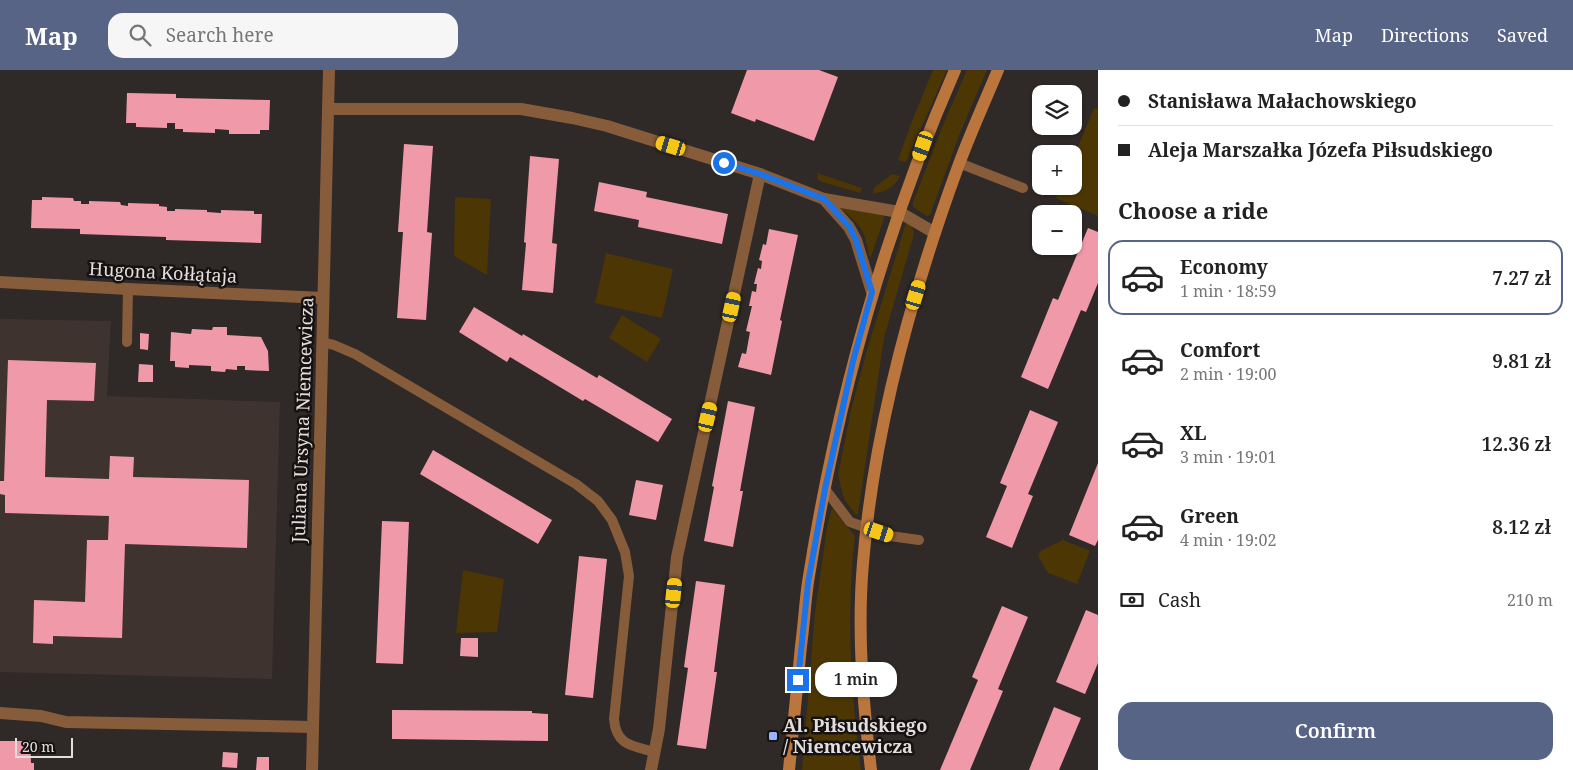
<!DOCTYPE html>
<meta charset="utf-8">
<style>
:root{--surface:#fff;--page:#f6f6f6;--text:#222;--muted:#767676;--line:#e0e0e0;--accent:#586485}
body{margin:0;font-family:"Noto Serif",serif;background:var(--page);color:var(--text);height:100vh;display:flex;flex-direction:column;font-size:19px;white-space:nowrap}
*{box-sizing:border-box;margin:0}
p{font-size:16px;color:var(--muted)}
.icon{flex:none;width:28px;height:28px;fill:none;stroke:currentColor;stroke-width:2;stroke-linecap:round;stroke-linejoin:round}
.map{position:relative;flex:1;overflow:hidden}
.panel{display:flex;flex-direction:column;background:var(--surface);width:475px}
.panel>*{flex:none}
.hud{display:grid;align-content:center;height:110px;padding:0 20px;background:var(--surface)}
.fabs{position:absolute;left:1032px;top:15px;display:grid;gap:10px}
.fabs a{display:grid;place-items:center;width:50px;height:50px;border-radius:10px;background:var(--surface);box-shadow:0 1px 4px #0004;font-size:25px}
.scale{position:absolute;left:15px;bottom:12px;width:58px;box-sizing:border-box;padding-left:5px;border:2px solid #e3dedd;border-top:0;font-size:14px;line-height:18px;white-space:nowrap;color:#e3dedd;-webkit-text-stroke:4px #151211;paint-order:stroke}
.end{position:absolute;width:22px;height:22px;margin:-11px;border:6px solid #1a73e8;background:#fff;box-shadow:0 0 0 2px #fff}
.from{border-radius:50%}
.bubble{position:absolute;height:35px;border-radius:15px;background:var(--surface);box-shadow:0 1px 4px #0004;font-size:16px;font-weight:600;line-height:35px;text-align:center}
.car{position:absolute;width:15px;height:30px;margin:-15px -8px;border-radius:6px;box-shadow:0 0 4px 1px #0007;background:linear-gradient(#f5c518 24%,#345 0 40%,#f5c518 0 76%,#345 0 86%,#f5c518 0)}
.hud b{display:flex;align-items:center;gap:18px;height:48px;font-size:19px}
.hud b+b{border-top:1px solid var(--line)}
.hud i{width:12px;height:12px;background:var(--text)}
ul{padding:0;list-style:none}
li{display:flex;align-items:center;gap:15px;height:75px;margin:0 10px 8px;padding:0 10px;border:2px solid transparent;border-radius:15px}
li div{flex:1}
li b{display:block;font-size:19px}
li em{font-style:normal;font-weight:600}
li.on{border-color:var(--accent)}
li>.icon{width:45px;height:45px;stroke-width:1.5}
h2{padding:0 20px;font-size:22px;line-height:60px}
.pay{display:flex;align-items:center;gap:12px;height:55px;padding:0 20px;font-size:19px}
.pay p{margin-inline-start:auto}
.primary-button{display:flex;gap:10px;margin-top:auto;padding:10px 20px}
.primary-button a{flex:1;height:58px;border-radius:15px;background:var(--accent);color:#fff;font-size:20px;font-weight:600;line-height:58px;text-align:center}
header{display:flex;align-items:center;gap:30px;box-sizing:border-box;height:70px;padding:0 25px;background:var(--accent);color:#fff}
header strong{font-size:24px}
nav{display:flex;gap:28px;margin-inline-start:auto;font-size:18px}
.search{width:350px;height:45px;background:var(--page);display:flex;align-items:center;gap:12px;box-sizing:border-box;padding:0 18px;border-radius:15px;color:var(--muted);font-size:19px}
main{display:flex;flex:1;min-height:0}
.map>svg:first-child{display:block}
.built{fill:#3f3330}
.green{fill:#4c3604}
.building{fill:#f099a9}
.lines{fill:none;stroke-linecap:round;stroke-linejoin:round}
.lane{stroke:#875c3a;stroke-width:10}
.street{stroke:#875c3a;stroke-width:12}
.secondary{stroke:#bb763e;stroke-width:12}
.route{stroke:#1a73e8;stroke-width:6}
.poi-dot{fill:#9bb5fd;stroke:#151211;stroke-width:2}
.labels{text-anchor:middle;stroke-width:5;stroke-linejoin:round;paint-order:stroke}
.street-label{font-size:18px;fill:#e3dedd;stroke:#151211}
.poi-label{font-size:18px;font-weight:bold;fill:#e3dedd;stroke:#151211;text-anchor:start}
</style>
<header>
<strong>Map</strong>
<div class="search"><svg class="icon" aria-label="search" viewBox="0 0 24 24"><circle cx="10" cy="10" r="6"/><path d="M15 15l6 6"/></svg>Search here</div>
<nav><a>Map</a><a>Directions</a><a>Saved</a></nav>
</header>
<main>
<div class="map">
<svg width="1098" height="700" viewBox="0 0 1098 700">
<rect width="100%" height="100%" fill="#2f2927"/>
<path class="built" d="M0,249l111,2 -4,75 173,6 -8,277 -272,-7z"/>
<g class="green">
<path d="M933,0h14l-40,90 -2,2 -7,-2 14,-39z"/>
<path d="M967,0h20l-27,63 -30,82 -3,1 -14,-9v-5l30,-77z"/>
<path d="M1094,38l4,1v107l-42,-18 5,-12h13v-30z"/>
<path d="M817,103l45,15 -2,5 -38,-11 -4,-2z"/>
<path d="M892,104l8,2c-6,12 -14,15 -27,18l1,-6z"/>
<path d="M455,127l36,2 -4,76 -33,-19z"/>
<path d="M839,138l46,7 -14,42 -2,-1c-3,-25 -10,-34 -30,-48z"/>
<path d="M906,153l6,3 2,8 -30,104 -26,176 -2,1 -12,-16 -6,-24 13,-65 16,-60z"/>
<path d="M606,183l67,16 -11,49 -67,-15z"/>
<path d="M622,245l39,24 -14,23 -38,-24z"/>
<path d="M832,438l23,28c-9,75 -4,159 6,234h-59l13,-158 12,-85z"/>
<path d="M1063,470l27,11 -13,33 -29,-11 -10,-17 2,-5z"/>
<path d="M463,500l41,9 -7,53 -41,1z"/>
</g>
<g class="building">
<path d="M747,0h72l19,7 -24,64 -58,-22 -1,3 -24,-9z"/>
<path d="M127,23l49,1v4l94,2 -1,30h-9v4h-31v-4l-14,-1v4l-32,-1v-3h-8v-6h-8v5l-31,-1v-4h-10z"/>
<path d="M404,74l29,2 -6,86 5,1 -6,87 -29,-2 6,-86h-5z"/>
<path d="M530,86l29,3 -7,84 5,1 -4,49 -31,-3 4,-47 -2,-1z"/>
<path d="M599,112l48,10 -1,5 82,17 -6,30 -84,-17 1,-7 -45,-9z"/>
<path d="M42,127l31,1 1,3h7v3h8v-3l31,1 1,3 7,1v-3l31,1v2l8,1v4h8v-2l32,1v2l14,1v-3l33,1v3h8l-1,29 -95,-3v-3l-86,-3v-5l-49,-1 1,-28h10z"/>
<path d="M1088,158l10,4v51l-12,29 -5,-2 -33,79 -27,-12 32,-79 5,2z"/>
<path d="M769,159l29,6 -18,85 2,1 -11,54 -33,-8 4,-14 4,1 4,-22 -4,-1 6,-25h-3l3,-15 4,1 1,-8h-3l4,-16 3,1 1,-8 -3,-1 4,-16 3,1z"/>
<path d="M474,237l48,29 1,-2 74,44 2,-3 73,44 -14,23 -73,-43 -2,2 -73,-44 -3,5 -48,-30z"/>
<path d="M213,257h14v8l34,2 7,14 1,20 -24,-1v-4h-8v4l-11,-1 -1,3 -14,-1v-5l-22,-1v3l-14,-1v-6h-5l1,-29 20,2 1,-5 20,1z"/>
<path d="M140,263l9,1 -1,16 -8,-1z"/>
<path d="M8,290l88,3 -2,38 -47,-1 -2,77 64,2 1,-23 24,1 -1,20 116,3 -2,68 -122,-4 -3,94 -69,-2v8l-20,-1 1,-43 51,2 2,-62h21l1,-24 -104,-3v-18l-5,-1v-13h4z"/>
<path d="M139,294l14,1v17h-15z"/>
<path d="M728,331l27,6 -15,84h3l-10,56 -29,-6 10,-54 -2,-1z"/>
<path d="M1030,340l28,12 -30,72 5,2 -21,52 -26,-11 21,-51 -7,-3z"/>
<path d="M433,380l119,70 -14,24 -118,-70z"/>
<path d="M1098,393v77l-3,6 -26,-11z"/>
<path d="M636,410l27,5 -7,35 -27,-5z"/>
<path d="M382,451l27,1 -6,142 -27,-1z"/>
<path d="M579,486l28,3 -14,139 -28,-3z"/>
<path d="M696,511l29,4 -11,87h3l-11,77 -29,-4 11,-77 -4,-1z"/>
<path d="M1002,536l26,11 -30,72 5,2 -33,79h-30l38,-90 -6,-3z"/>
<path d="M1086,540l12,5v48l-13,31 -29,-12z"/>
<path d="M461,568h17v19l-18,-1z"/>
<path d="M1054,637l27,11 -22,52h-30z"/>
<path d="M392,640l140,1v2l16,1v27l-156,-2z"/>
<path d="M0,671h30l1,22h3v7h-34z"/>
<path d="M223,682l15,1 -1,15 -15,-1z"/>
<path d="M257,687h12v13h-13z"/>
</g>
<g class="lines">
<g class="lane">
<path d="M959,93l64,25"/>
<path d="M127,272l1,-53"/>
<path d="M322,272l12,3 21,9 221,130 22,17 14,19 13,32 4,24 -15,143c2,27 19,27 41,33"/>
<path d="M825,419l25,33 40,14 29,4"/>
</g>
<g class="street">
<path d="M328,39h193l51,9 35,8 153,48 64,25 75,13 36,21"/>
<path d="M824,129l25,28 7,13 16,52"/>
<path d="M0,212l128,7 195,9"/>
<path d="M0,643l41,3 25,6 247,5"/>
<path d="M312,700l17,-700"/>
<path d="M651,700l8,-41 18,-172 83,-383"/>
</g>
<g class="secondary">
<path d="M789,700c4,-41 8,-83 12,-124 3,-22 4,-43 7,-64 28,-178 75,-348 147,-512"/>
<path d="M871,700c-8,-68 -14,-138 -8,-207 11,-136 49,-271 96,-399 12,-32 26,-63 39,-94"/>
</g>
</g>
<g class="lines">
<path class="route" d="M724,93l36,11 64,25 25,27 7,14 16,52 -19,69 -28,128 -17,94 -10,97"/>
</g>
<rect class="poi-dot" x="768" y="661" width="10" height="10" rx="2.5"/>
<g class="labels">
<g class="street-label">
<text transform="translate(163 203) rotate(3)" y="6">Hugona Kołłątaja</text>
<text transform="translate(303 350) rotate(-88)" y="6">Juliana Ursyna Niemcewicza</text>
</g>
<g class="poi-label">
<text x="783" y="662">Al. Piłsudskiego<tspan x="783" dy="21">/ Niemcewicza</tspan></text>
</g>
</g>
</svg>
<div class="fabs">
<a><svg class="icon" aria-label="layers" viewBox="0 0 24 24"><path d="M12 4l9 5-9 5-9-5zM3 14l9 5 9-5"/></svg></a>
<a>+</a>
<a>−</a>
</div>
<div class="scale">20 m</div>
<i class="end from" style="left:724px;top:93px"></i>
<i class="end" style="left:798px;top:610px"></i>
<div class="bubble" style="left:815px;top:592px;width:82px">1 min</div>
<i class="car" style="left:671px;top:76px;rotate:287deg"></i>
<i class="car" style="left:923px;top:76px;rotate:199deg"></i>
<i class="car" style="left:916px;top:225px;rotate:17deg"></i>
<i class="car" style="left:732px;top:237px;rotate:12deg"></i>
<i class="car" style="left:708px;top:347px;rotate:13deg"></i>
<i class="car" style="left:879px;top:462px;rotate:108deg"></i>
<i class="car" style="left:674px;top:523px;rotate:6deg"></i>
</div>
<section class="panel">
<div class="hud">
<b><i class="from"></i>Stanisława Małachowskiego</b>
<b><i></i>Aleja Marszałka Józefa Piłsudskiego</b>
</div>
<h2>Choose a ride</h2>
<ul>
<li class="on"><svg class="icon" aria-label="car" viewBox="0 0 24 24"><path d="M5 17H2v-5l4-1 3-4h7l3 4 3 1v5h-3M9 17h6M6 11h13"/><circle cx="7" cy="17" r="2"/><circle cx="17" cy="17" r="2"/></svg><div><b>Economy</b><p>1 min · 18:59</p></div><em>7.27 zł</em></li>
<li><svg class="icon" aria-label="car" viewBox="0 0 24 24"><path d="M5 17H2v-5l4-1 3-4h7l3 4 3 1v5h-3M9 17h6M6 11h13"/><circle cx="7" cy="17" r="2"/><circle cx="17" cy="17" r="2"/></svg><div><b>Comfort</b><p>2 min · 19:00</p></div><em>9.81 zł</em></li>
<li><svg class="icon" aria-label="car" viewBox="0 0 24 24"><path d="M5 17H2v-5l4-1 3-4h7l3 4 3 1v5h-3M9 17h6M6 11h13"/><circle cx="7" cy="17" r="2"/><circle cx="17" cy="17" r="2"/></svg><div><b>XL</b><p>3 min · 19:01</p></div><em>12.36 zł</em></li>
<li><svg class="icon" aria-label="car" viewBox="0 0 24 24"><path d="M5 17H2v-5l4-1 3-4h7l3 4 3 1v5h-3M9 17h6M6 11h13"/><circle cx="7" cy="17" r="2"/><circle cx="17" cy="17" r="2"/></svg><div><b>Green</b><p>4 min · 19:02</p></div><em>8.12 zł</em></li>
</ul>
<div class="pay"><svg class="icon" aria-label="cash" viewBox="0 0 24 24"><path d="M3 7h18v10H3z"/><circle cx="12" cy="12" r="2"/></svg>Cash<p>210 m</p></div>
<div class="primary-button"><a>Confirm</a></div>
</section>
</main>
